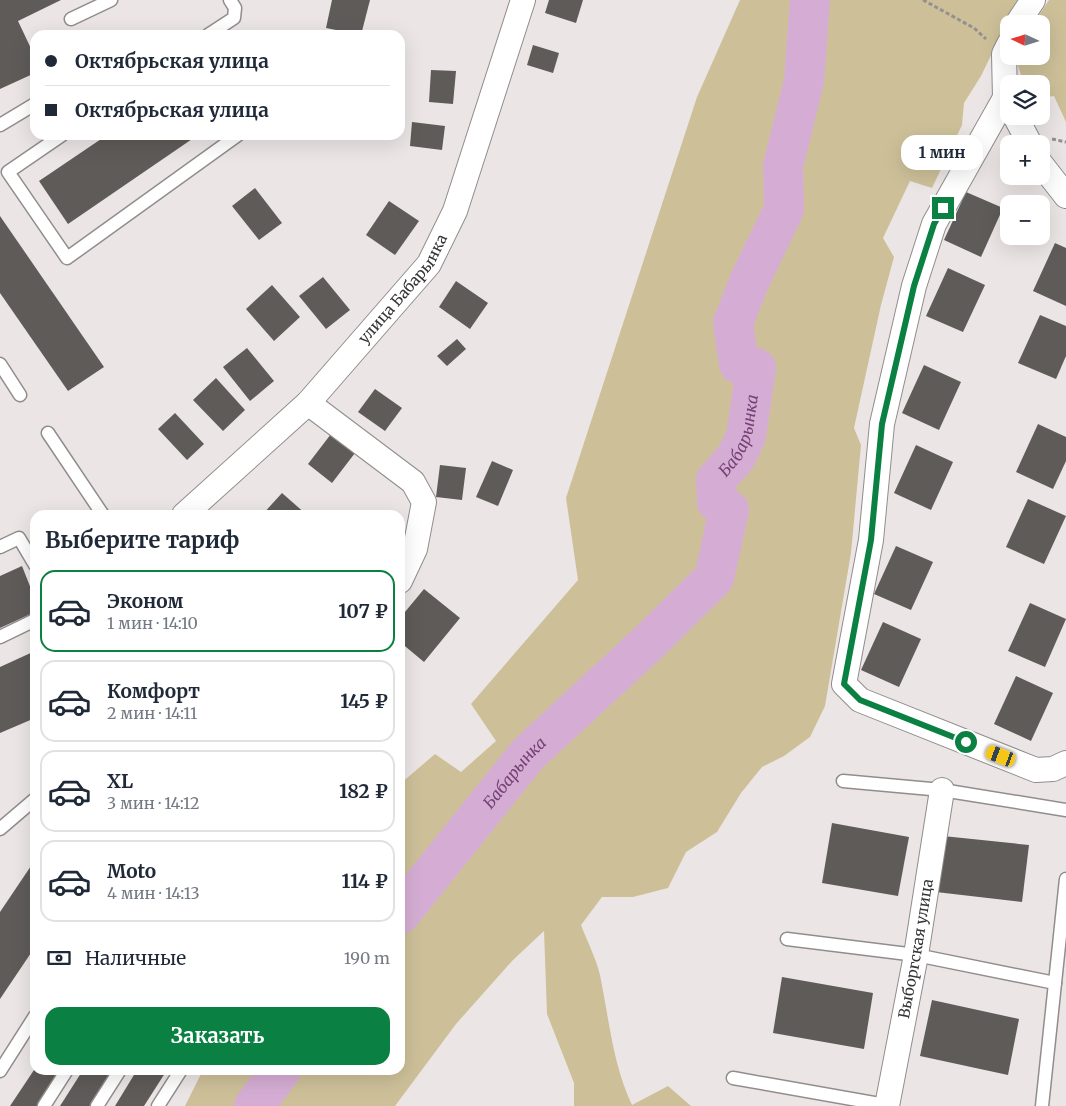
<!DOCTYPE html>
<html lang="ru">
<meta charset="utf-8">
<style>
:root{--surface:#fff;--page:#f2f2f3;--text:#1f2937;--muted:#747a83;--line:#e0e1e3;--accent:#0b8043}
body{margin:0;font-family:Merriweather,serif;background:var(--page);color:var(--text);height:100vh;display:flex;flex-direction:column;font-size:19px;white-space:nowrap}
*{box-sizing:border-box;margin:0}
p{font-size:16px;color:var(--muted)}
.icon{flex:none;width:28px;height:28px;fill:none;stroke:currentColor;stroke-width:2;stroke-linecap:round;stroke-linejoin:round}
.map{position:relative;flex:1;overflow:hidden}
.sheet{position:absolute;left:30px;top:510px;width:375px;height:565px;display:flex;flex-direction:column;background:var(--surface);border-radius:15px;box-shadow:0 5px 20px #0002}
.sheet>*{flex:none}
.hud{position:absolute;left:30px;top:30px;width:375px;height:110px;border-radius:15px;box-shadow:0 5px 20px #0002;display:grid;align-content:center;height:110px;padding:0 15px;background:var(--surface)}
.needle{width:32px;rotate:274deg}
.controls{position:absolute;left:1000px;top:15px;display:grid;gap:10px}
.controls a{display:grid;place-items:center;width:50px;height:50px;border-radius:10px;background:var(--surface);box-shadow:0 5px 20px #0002;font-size:25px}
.end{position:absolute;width:22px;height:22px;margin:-11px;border:6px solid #0b8043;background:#fff;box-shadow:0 0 0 2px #fff}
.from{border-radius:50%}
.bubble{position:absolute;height:35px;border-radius:15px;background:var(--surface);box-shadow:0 5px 20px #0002;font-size:16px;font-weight:700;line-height:35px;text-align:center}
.car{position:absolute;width:15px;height:30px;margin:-15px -8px;border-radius:6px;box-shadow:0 0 4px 1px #0007;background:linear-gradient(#f5c518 24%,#345 0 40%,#f5c518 0 76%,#345 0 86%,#f5c518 0)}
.hud b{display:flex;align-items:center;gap:18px;height:48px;font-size:19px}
.hud b+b{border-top:1px solid var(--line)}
.hud i{width:12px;height:12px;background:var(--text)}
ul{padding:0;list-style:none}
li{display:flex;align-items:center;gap:15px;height:82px;margin:0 10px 8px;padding:0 5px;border:2px solid var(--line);border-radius:15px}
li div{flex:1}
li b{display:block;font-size:19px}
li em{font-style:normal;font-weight:700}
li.selected{border-color:var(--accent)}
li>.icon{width:45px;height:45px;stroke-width:1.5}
h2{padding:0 15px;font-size:22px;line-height:60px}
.pay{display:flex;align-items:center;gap:12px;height:55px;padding:0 15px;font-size:19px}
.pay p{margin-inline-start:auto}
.primary-button{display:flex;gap:10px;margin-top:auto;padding:10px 15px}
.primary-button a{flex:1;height:58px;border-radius:15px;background:var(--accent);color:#fff;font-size:20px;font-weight:700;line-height:58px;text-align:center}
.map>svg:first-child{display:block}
.green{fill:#cdc099}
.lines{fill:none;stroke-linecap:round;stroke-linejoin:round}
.river{stroke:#d5add4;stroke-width:40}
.building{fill:#5e5b58}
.service-casing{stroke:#918d8c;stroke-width:15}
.minor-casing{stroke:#918d8c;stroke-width:26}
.path{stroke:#949090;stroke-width:3;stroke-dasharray:4 2.5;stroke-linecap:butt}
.service{stroke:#fff;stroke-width:12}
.minor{stroke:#fff;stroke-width:24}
.route{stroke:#0b8043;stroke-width:6}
.labels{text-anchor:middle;stroke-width:5;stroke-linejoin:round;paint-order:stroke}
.street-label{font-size:15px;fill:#363434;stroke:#fff}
.water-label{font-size:16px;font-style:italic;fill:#744174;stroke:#fff}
</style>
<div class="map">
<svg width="1066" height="1106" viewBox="0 0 1066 1106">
<rect width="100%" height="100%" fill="#ebe6e5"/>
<g class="green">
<path d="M740,0h278l-37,76 -17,27 -2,22 -30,63 -22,-7 -27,57 11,19 -13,48 -27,123 7,17 -10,108 -26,153 -15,31 -26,19 -22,11 -21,26 -24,39 -31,20 -18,36 -35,9h-31l-21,28c6,16 15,33 19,50 9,44 13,90 32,130l36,-19 23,20h-117v-23l-27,-69 -3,-83 -31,29 -57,64 -61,82h-210l18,-36h197v-286l35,-30 26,18 35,-31 -25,-37 107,-124 -12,-82 131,-401z"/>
<path d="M1049,0h17v122l-12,-26 -13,2v-14h-17l-6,-18 2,-10h21v-32h-8z"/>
</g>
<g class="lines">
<g class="river">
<path id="s1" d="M400,914l128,-160 120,-111 66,-65 15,-68 -12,-8 -1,-22 20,-23 10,-21 10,-68 -17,-4 -6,-41 16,-41 35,-73 -1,-43 21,-85 6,-81"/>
<path d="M254,1106l27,-36"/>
</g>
</g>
<g class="building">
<path d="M0,0h61l-43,21 17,36v16l-35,16z"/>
<path d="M332,0h38l-9,35 -35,-7z"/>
<path d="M549,0h34l-7,23 -31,-10z"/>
<path d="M533,45l26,8 -6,20 -26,-8z"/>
<path d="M431,70l25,1 -3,33 -24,-2z"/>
<path d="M412,122l33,4 -3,24 -32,-4z"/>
<path d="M107,135h91l-130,89 -29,-43z"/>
<path d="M255,188l27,35 -23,17 -27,-34z"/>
<path d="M966,192l37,16 -22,49 -37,-17z"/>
<path d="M389,201l30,20 -24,34 -29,-20z"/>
<path d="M0,216l104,151 -36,24 -68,-98z"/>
<path d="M1055,243l11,5v58l-33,-15z"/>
<path d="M948,268l37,17 -22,47 -37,-16z"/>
<path d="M323,277l27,33 -24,19 -27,-33z"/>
<path d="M456,281l32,22 -18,26 -31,-22z"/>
<path d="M272,285l28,32 -26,24 -28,-32z"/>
<path d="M1040,315l26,11v30l-10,23 -38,-16z"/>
<path d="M457,339l9,10 -19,17 -10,-10z"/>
<path d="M247,348l27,33 -24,20 -27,-34z"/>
<path d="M924,365l37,17 -22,48 -37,-17z"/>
<path d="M216,378l29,32 -22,21 -30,-31z"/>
<path d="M375,389l27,19 -17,23 -27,-19z"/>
<path d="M175,413l29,31 -17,16 -29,-31z"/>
<path d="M1038,424l28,13v24l-13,28 -37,-17z"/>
<path d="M331,434l24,19 -23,30 -24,-19z"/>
<path d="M916,445l37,17 -22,48 -37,-17z"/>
<path d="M492,461l21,9 -15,36 -22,-9z"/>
<path d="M440,465l26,3 -4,32 -26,-3z"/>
<path d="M282,493l25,22h-45z"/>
<path d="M1028,499l38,17 -22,48 -38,-17z"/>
<path d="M896,546l37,16 -22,48 -37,-16z"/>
<path d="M22,566l13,33v13l-35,16v-52z"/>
<path d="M424,589l36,29 -36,44 -24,-20v-24z"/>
<path d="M1030,603l36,16 -21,48 -37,-16z"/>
<path d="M883,622l38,17 -22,48 -38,-17z"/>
<path d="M35,651v67l-35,15v-66z"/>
<path d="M1016,676l37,17 -22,48 -37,-17z"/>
<path d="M832,823l77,14 -11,59 -76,-13z"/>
<path d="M943,836l86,9 -7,57 -86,-10z"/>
<path d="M35,860v87l-35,52v-87z"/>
<path d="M782,977l91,16 -9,56 -91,-16z"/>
<path d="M932,1000l87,19 -11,56 -88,-19z"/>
<path d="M34,1070h26l-23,36h-27z"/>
<path d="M83,1070h30l-23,36h-30z"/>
<path d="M137,1070h30l-23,36h-29z"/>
</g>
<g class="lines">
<defs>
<g id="service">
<path d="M71,19l40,-19"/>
<path d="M208,35l26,-17 1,-10 -5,-8"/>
<path d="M0,125l35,-21"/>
<path d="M62,135l-54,37 59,86 171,-123"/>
<path d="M0,364l20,31"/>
<path d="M48,433l55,82"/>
<path d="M0,547l19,-9 16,27"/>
<path d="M0,637l35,-17"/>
<path d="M843,781l99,9 124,20"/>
<path d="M0,829l35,-30"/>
<path d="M787,939l129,16 139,28"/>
<path d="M0,1071l35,-55"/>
<path d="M733,1078l158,28"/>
<path d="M44,1106l23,-36"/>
<path d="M97,1106l23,-36"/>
<path d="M158,1106l23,-36"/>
<path d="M1042,1106l24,-227"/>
</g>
<g id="minor">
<path d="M1017,24l16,-24"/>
<path d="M1005,98l-1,-44 5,-10"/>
<path d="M1009,105l-4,-7 -71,126 -20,62 -32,138 -11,116 -27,144 16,16 176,70 17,-1 13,-6"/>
<path d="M1015,116l15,28"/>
<path d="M1041,164l25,32"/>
<path d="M308,403l105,79 11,20 -9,47 -15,32"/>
<path id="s2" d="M184,515l124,-112 121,-139 26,-53 68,-211"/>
<path id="s3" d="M887,1106l29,-151 26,-165"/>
</g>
</defs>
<use href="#service" class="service-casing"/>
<use href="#minor" class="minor-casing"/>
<g class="path">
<path d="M923,0l51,28 12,11"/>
<path d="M1052,139l14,3"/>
</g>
<use href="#service" class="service"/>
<use href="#minor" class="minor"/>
</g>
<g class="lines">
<path class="route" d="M943,208l-9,16 -20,62 -32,138 -11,116 -27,144 16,16 106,42"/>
</g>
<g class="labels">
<g class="street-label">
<text dy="5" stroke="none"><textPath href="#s2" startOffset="316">улица Бабарынка</textPath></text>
<text dy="5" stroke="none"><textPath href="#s3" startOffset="160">Выборгская улица</textPath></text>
</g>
<g class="water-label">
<text dy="6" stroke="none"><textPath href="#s1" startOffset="619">Бабарынка</textPath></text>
<text dy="6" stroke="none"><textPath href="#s1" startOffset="182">Бабарынка</textPath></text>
</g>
</g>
</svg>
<div class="controls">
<a><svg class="needle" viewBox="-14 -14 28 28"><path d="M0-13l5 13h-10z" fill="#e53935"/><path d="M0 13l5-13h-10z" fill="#747a83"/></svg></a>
<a><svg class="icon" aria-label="layers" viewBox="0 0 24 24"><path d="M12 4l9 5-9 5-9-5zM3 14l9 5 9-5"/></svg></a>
<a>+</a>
<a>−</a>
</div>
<i class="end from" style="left:966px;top:742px"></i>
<i class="end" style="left:943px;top:208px"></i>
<div class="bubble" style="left:901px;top:135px;width:82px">1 мин</div>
<i class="car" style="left:1001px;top:756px;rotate:291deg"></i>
<div class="hud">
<b><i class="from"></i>Октябрьская улица</b>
<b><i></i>Октябрьская улица</b>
</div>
<section class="sheet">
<h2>Выберите тариф</h2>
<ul>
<li class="selected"><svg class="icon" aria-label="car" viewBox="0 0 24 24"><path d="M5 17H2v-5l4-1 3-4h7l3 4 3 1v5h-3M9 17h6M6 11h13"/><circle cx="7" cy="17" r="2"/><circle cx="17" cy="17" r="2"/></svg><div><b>Эконом</b><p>1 мин · 14:10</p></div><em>107 ₽</em></li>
<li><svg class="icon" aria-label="car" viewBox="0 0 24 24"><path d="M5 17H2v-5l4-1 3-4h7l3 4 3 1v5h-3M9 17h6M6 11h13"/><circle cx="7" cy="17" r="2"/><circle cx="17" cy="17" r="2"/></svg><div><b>Комфорт</b><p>2 мин · 14:11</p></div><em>145 ₽</em></li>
<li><svg class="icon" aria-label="car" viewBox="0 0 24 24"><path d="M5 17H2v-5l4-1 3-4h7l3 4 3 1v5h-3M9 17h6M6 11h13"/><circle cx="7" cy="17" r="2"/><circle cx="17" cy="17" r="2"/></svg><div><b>XL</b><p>3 мин · 14:12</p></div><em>182 ₽</em></li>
<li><svg class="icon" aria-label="car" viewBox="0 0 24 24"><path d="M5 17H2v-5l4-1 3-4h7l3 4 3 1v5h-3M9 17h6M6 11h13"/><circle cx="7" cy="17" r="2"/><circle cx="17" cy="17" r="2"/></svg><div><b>Moto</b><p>4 мин · 14:13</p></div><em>114 ₽</em></li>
</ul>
<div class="pay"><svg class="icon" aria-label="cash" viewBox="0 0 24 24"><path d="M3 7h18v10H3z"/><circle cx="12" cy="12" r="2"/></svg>Наличные<p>190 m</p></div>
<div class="primary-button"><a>Заказать</a></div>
</section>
</div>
